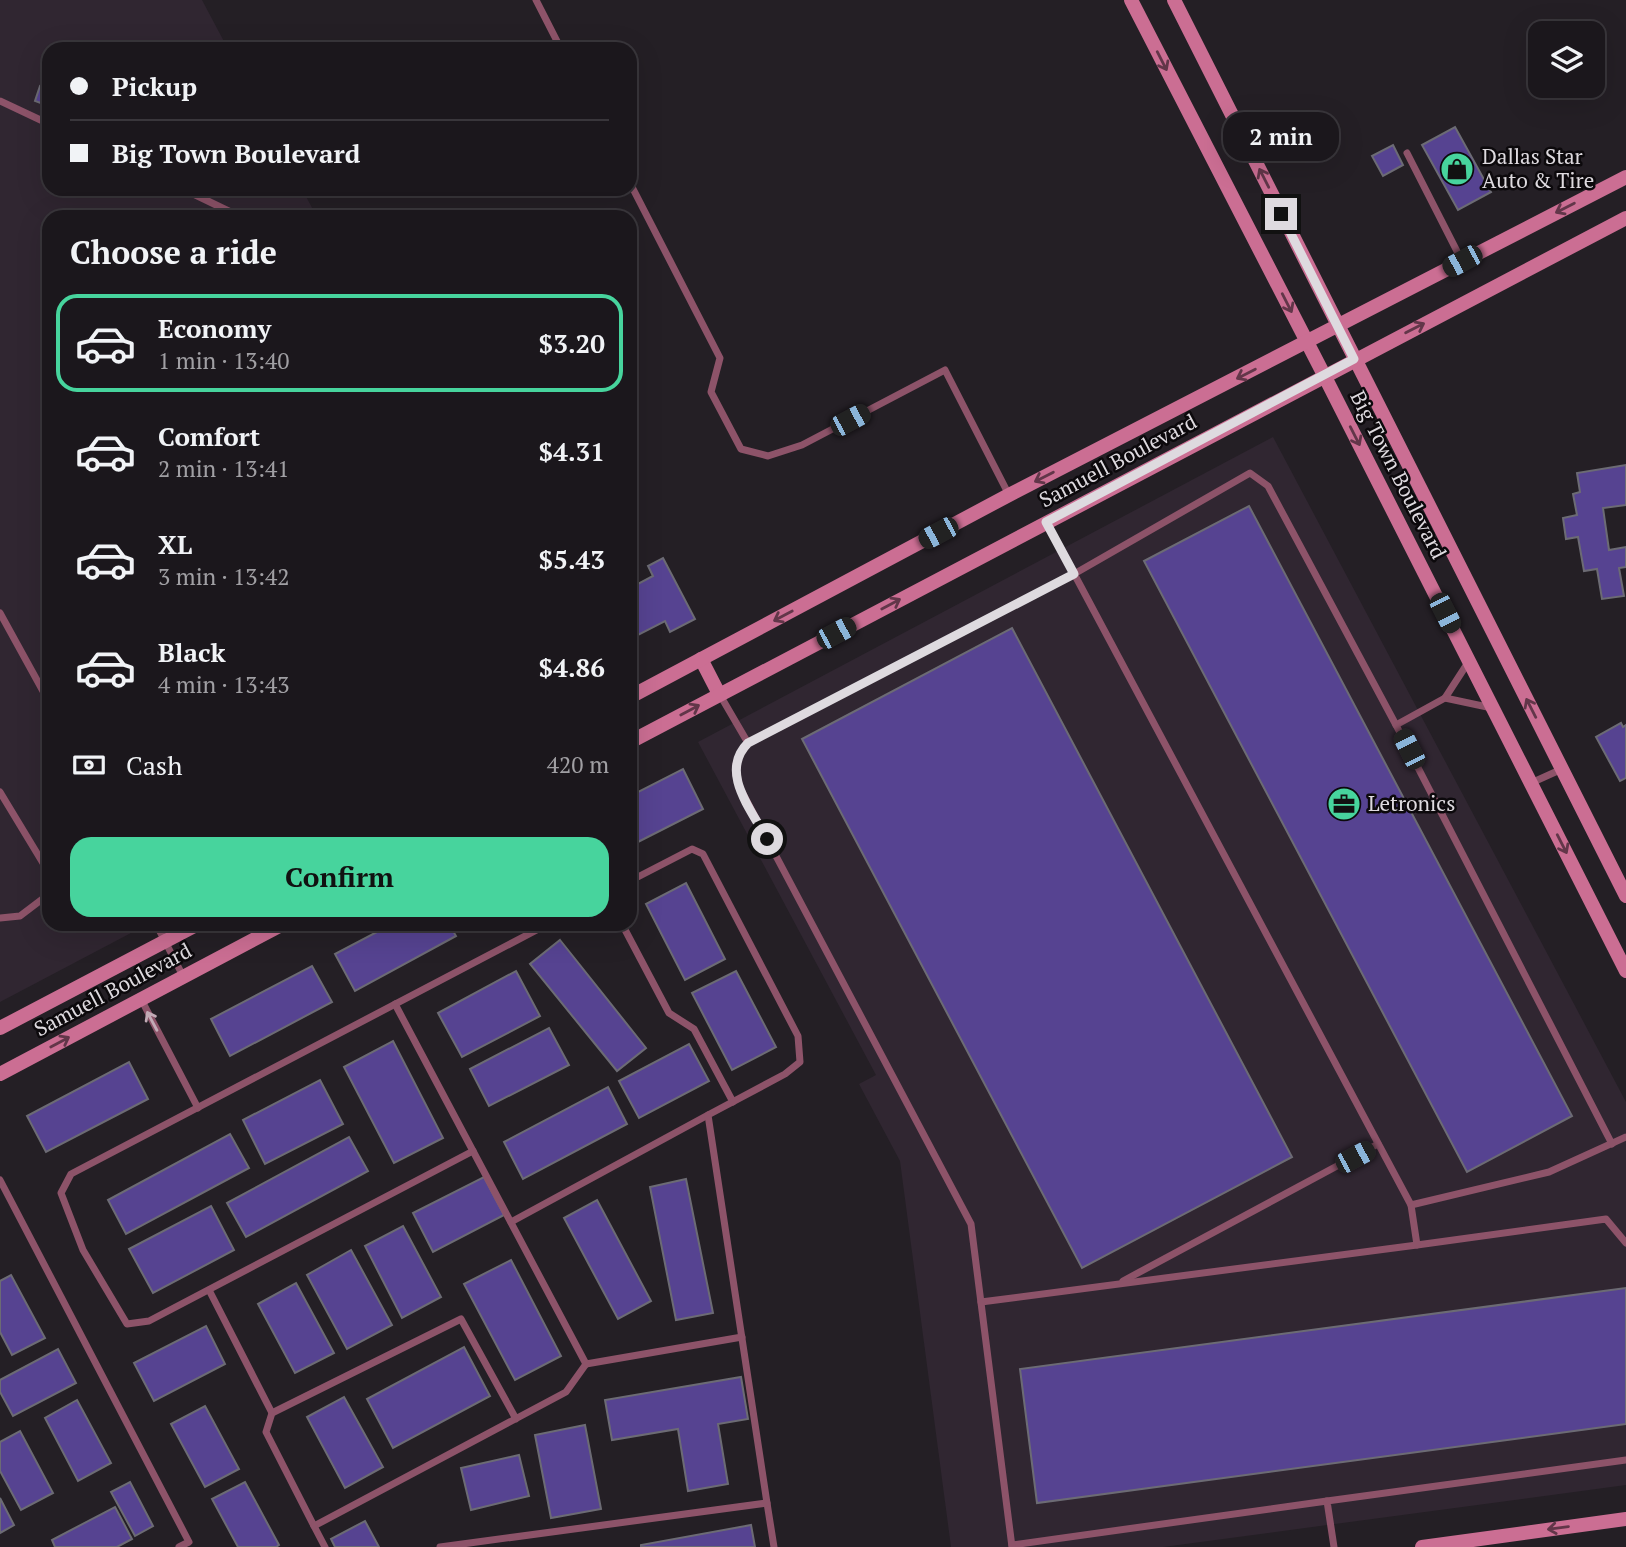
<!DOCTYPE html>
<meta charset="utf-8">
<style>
:root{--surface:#1b171c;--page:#282429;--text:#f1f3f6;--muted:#a09fa3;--line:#39363b;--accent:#47d49d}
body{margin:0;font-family:"PT Serif",serif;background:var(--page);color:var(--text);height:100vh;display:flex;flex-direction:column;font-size:26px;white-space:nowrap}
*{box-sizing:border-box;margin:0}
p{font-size:23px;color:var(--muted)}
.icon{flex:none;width:38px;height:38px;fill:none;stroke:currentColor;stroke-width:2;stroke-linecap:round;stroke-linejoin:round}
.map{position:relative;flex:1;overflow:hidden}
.panel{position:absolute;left:42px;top:210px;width:595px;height:721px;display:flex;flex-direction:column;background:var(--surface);border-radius:21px;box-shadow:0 7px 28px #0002,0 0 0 2px var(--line)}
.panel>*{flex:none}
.guide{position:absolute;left:42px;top:42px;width:595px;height:154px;border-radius:21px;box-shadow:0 7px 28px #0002,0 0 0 2px var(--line);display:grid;align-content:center;height:154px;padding:0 28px;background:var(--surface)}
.fabs{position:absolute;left:1528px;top:21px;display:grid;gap:14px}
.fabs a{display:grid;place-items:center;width:77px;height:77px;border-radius:14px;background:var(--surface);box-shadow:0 7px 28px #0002,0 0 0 2px var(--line);font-size:35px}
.end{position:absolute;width:32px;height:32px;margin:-16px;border:9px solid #dedadf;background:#111;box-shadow:0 0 0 4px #111}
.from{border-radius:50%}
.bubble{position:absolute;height:49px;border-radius:21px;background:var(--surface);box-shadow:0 7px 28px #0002,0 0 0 2px var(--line);font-size:23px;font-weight:800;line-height:49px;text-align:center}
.car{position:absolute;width:21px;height:42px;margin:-21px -10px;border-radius:9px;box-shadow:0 0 5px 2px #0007;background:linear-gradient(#222 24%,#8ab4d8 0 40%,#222 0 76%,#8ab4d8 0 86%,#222 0)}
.guide b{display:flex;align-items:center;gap:24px;height:66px;font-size:26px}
.guide b+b{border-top:2px solid var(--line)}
.guide i{width:18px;height:18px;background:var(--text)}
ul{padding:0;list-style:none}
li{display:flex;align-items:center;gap:21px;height:98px;margin:0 14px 10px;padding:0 14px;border:4px solid transparent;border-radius:21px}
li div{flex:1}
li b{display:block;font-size:26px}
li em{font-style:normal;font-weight:800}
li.selected{border-color:var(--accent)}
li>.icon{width:63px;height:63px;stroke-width:1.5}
h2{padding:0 28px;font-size:32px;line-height:84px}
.pay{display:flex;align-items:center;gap:18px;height:77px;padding:0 28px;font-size:26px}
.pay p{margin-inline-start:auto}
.cta{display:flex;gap:14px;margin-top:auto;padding:14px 28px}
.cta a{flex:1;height:80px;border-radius:21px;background:var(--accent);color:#111;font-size:28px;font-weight:800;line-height:80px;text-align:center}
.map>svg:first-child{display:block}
.built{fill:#302631}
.building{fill:#564391;stroke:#6c6b74;stroke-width:2}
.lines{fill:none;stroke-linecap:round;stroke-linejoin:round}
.lane{stroke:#8d5369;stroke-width:7}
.secondary{stroke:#cb6e93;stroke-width:14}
.oneway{stroke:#623649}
.oneway2{stroke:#c2abb6}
.route{stroke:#dedadf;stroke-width:9}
.labels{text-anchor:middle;stroke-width:5;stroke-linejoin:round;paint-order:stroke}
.poi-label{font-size:21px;fill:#dedadf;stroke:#0c090c;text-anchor:start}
.street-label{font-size:21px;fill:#dedadf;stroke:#0c090c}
</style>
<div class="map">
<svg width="1626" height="1547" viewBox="0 0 1626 1547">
<rect width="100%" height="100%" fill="#241f25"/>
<g class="built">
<path d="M0,0h202l26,49h-179v140h253l15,28h-268v707h99l-148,78z"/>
<path d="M1273,437l353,665v383l-463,62h-212l-51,-386 -41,-77 17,-9 -178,-333z"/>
</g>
<g class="building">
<path d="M40,86l9,3v17l-14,-5z"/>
<path d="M1455,127l36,65 -33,18 -36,-65z"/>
<path d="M1393,145l10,20 -20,11 -11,-20z"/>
<path d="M1626,465v40l-23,3 6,42 17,-3v20l-7,1 5,28 -22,3 -5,-30 -13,2 -6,-34 -12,2 -3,-21 14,-3 -4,-21 7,-2 -3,-19z"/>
<path d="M1249,506l323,610 -105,56 -323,-611z"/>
<path d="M663,558l32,61 -25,13 -5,-11 -27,14 -8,-14v-33l23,-12 -5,-10z"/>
<path d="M1012,628l280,529 -210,111 -280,-529z"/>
<path d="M1621,723l2,4 3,-2v53l-6,3 -24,-44z"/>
<path d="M683,769l20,40 -73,37v-50z"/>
<path d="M686,883l39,76 -40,21 -39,-76z"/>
<path d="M392,924h57l7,12 -101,55 -20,-37z"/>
<path d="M560,940l86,108 -29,23 -87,-107z"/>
<path d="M312,966l20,36 -102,54 -19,-37z"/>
<path d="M516,971l24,45 -78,41 -24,-44z"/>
<path d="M736,971l40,76 -44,23 -40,-77z"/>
<path d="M549,1028l20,37 -80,41 -19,-37z"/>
<path d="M393,1041l50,97 -49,25 -50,-96z"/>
<path d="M689,1044l20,37 -70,37 -20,-37z"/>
<path d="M129,1062l19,37 -102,53 -19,-36z"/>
<path d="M320,1080l23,44 -78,40 -22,-44z"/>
<path d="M608,1087l19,37 -104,55 -19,-37z"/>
<path d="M230,1134l19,34 -123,66 -18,-34z"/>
<path d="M349,1137l19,34 -122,66 -19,-34z"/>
<path d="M484,1177l20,38 -71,37 -20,-39z"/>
<path d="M686,1179l27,134 -37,7 -26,-133z"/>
<path d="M597,1200l54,101 -33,18 -54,-101z"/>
<path d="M211,1206l23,44 -81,43 -24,-44z"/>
<path d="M403,1226l38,71 -39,21 -37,-72z"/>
<path d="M351,1250l41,75 -45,24 -40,-74z"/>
<path d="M511,1260l50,96 -46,24 -51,-96z"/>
<path d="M11,1275l34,63 -33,17 -12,-23v-51z"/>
<path d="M296,1283l38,70 -39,20 -37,-69z"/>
<path d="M1626,1288v136l-589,79 -17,-134z"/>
<path d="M206,1326l19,38 -71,37 -20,-38z"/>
<path d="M464,1347l26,49 -97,52 -26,-49z"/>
<path d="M58,1349l18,34 -63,33 -13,-24v-12z"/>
<path d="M741,1377l7,42 -30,5 10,60 -40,7 -10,-62 -66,11 -7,-40z"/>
<path d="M344,1397l39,70 -38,21 -38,-71z"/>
<path d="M77,1400l34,63 -33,18 -33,-63z"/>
<path d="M205,1406l34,63 -34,18 -34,-63z"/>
<path d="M585,1425l16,84 -50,9 -16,-83z"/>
<path d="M20,1431l33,62 -32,17 -21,-39v-29z"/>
<path d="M519,1455l10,41 -58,14 -10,-42z"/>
<path d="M130,1482l23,44 -18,10 -24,-44z"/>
<path d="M245,1482l34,63 -3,2h-38l-26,-48z"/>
<path d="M0,1498l14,27 -14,8z"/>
<path d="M115,1507l17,32 -15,8h-62l-3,-7z"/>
<path d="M365,1521l14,26h-44l-4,-8z"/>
<path d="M751,1525l4,22h-114v-2z"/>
</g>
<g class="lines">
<g class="lane">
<path d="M536,0l25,49"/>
<path d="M0,101l49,23"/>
<path d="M1407,153l55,108"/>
<path d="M630,183l90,175 -9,34 30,57 27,7 34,-11 143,-75 64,125"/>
<path d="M183,189l58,28"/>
<path d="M1047,523l364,682 138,-33 77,-35"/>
<path d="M0,613l49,89"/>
<path d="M1469,661l-24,37 47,10"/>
<path d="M720,695l28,48"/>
<path d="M1445,698l-49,27 216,419"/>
<path d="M1531,783l31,-14"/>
<path d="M0,792l49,81"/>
<path d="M0,918l20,-2 29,-22"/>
<path d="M156,924l27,52"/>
<path d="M548,924l-477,250 -10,19 22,57 44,74 22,-3 324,-170 113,213 156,-27"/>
<path d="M622,924l47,89 25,16 39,73"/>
<path d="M141,999l57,109"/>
<path d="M395,1004l78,147"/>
<path d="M0,1180l189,362 -10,5"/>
<path d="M511,1222l197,-107"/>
<path d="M1417,1245l189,-26 20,24"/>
<path d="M1123,1281l255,-137"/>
<path d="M209,1290l63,123"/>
<path d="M981,1302l436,-57 -6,-40"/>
<path d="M516,1419l-55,-100 -189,94 -6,19 48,94 252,-134 20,-28"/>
<path d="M767,1503l7,44"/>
<path d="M314,1526l11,21"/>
<path d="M1012,1545l315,-44"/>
<path d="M440,1547l327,-44 -59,-388 77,-41 15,-12 -2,-26 -95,-182 -11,-5 -62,32"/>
<path d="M1012,1547l-41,-323 -230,-434c-9,-18 -7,-33 7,-47l326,-169 176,-101 18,13 128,239"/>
<path d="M1334,1547l-7,-46 299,-41"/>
</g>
<g class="secondary">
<path d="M1131,0l193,375 302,596"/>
<path d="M1174,0l452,896"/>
<path d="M701,659l18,35"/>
<path d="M630,697l379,-202 617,-318"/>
<path d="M630,742l996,-524"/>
<path d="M0,1028l198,-104"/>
<path d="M0,1074l283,-150"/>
<path d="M1422,1547l204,-28"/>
</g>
</g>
<defs><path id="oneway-shaft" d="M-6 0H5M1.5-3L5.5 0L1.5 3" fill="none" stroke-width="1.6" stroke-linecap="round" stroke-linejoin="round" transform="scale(1.75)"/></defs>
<g class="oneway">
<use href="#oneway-shaft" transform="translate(1162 61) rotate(63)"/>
<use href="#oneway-shaft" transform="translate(1264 178) rotate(-117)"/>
<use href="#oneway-shaft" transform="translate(1565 208) rotate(153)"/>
<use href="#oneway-shaft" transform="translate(1287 303) rotate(63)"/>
<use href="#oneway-shaft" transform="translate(1415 328) rotate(-27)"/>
<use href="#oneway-shaft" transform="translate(1246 374) rotate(153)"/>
<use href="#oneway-shaft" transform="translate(1355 436) rotate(63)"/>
<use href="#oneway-shaft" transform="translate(1044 477) rotate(153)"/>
<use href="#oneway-shaft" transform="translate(891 604) rotate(-28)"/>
<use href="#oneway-shaft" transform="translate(783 616) rotate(152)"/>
<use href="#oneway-shaft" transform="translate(1531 708) rotate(-117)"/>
<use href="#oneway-shaft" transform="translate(690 710) rotate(-28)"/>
<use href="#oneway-shaft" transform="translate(1562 844) rotate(63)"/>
<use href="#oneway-shaft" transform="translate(60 1042) rotate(-28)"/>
<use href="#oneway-shaft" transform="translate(1558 1528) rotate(172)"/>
</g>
<use class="oneway2" href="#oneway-shaft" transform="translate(152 1021) rotate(-118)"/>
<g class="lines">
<path class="route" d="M767,839c-16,-30 -48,-67 -19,-96l326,-169 -28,-52 308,-163 -73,-145"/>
</g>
<defs>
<symbol id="shop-disc" viewBox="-11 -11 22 22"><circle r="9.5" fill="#47d49d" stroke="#0c090c"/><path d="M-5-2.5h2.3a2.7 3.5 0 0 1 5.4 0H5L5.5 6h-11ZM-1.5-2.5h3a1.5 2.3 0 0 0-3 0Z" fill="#111"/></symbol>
<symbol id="office-disc" viewBox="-11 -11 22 22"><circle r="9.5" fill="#47d49d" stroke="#0c090c"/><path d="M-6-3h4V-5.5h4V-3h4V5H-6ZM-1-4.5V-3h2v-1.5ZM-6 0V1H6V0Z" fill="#111"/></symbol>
</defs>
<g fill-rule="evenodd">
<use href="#shop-disc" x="1438" y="150" width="38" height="38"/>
<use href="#office-disc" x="1325" y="785" width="38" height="38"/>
</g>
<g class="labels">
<g class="poi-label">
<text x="1482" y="164">Dallas Star<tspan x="1482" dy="24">Auto &amp; Tire</tspan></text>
<text x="1368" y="811">Letronics</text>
</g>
<g class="street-label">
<text transform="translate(1118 461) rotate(-28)" y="7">Samuell Boulevard</text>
<text transform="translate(1398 475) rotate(63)" y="7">Big Town Boulevard</text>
<text transform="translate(113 990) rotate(-28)" y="7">Samuell Boulevard</text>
</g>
</g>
</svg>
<div class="fabs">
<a><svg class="icon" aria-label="layers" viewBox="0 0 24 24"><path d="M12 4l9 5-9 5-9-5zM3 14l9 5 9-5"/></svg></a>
</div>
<i class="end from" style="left:767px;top:839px"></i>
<i class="end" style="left:1281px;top:214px"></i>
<div class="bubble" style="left:1223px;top:112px;width:116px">2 min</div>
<i class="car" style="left:1462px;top:261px;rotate:242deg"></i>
<i class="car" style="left:850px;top:420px;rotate:62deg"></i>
<i class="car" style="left:938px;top:533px;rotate:242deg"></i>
<i class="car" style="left:1445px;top:613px;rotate:153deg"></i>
<i class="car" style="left:836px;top:633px;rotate:62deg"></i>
<i class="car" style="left:1409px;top:749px;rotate:333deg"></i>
<i class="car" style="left:1355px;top:1157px;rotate:62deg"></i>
<div class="guide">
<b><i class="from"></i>Pickup</b>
<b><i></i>Big Town Boulevard</b>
</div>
<section class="panel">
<h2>Choose a ride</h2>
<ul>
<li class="selected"><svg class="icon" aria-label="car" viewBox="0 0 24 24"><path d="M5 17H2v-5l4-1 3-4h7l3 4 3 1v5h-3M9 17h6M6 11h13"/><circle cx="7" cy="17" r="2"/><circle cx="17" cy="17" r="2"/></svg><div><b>Economy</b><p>1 min · 13:40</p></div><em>$3.20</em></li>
<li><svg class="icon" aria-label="car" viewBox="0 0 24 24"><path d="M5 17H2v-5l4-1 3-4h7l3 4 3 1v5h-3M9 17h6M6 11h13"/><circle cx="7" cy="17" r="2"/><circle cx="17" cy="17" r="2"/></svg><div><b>Comfort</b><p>2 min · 13:41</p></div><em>$4.31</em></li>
<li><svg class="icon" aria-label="car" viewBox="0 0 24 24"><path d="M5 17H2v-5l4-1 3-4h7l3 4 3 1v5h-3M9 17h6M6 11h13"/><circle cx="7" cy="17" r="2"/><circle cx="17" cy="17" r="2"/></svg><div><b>XL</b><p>3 min · 13:42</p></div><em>$5.43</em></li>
<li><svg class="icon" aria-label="car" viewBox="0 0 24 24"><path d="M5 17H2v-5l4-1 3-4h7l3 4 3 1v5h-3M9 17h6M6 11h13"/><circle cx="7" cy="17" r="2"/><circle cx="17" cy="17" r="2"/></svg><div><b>Black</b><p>4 min · 13:43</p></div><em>$4.86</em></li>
</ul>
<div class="pay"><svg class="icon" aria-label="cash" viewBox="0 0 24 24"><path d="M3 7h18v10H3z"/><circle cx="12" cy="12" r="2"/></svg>Cash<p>420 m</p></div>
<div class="cta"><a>Confirm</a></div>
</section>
</div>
